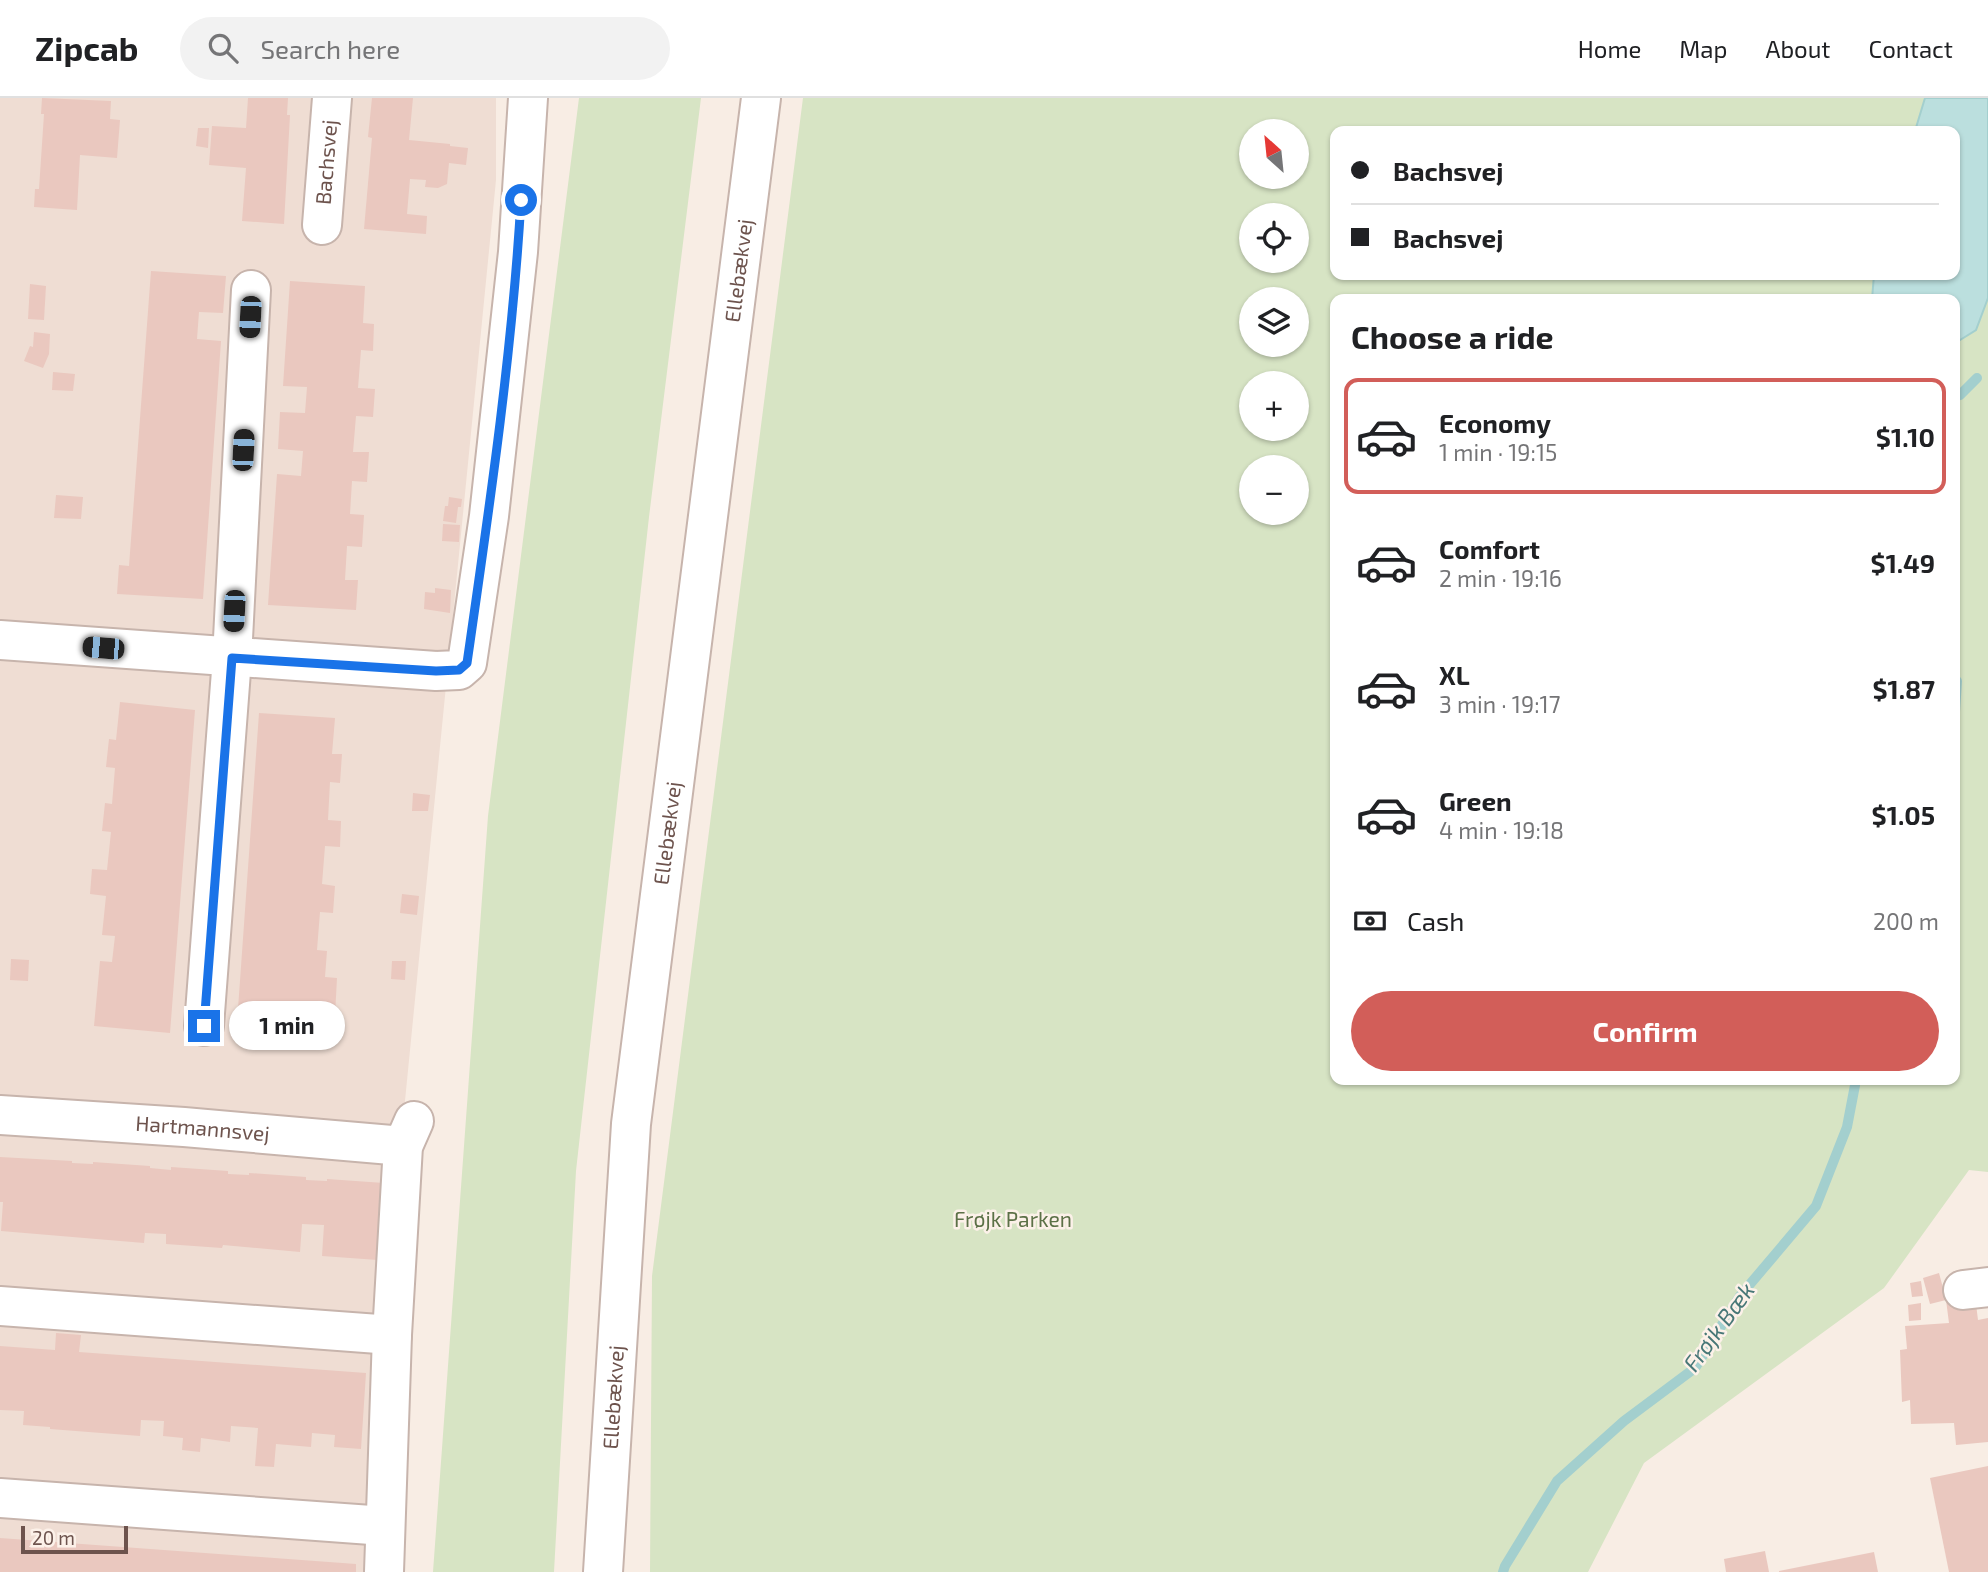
<!DOCTYPE html>
<meta charset="utf-8">
<style>
:root{--surface:#fff;--page:#f2f2f2;--text:#202124;--muted:#757577;--line:#e0e0e0;--accent:#d25e59}
body{margin:0;font-family:"Exo 2",sans-serif;background:var(--page);color:var(--text);height:100vh;display:flex;flex-direction:column;font-size:26px;white-space:nowrap}
*{box-sizing:border-box;margin:0}
p{font-size:23px;color:var(--muted)}
.icon{flex:none;width:38px;height:38px;fill:none;stroke:currentColor;stroke-width:2;stroke-linecap:round;stroke-linejoin:round}
.map{position:relative;flex:1;overflow:hidden}
.details{position:absolute;left:1330px;top:196px;width:630px;height:791px;display:flex;flex-direction:column;background:var(--surface);border-radius:14px;box-shadow:0 2px 5px #0004}
.details>*{flex:none}
.banner{position:absolute;left:1330px;top:28px;width:630px;height:154px;border-radius:14px;box-shadow:0 2px 5px #0004;display:grid;align-content:center;height:154px;padding:0 21px;background:var(--surface)}
.needle{width:46px;rotate:333deg}
.fabs{position:absolute;left:1239px;top:21px;display:grid;gap:14px}
.fabs a{display:grid;place-items:center;width:70px;height:70px;border-radius:50%;background:var(--surface);box-shadow:0 2px 5px #0004;font-size:35px}
.scale{position:absolute;left:21px;bottom:18px;width:107px;box-sizing:border-box;padding-left:7px;border:4px solid #6d534d;border-top:0;font-size:19px;line-height:24px;white-space:nowrap;color:#6d534d;-webkit-text-stroke:5px #fcf1e9;paint-order:stroke}
.end{position:absolute;width:32px;height:32px;margin:-16px;border:9px solid #1a73e8;background:#fff;box-shadow:0 0 0 4px #fff}
.from{border-radius:50%}
.bubble{position:absolute;height:49px;border-radius:24px;background:var(--surface);box-shadow:0 2px 5px #0004;font-size:23px;font-weight:700;line-height:49px;text-align:center}
.car{position:absolute;width:21px;height:42px;margin:-21px -10px;border-radius:9px;box-shadow:0 0 5px 2px #0007;background:linear-gradient(#222 24%,#8ab4d8 0 40%,#222 0 76%,#8ab4d8 0 86%,#222 0)}
.banner b{display:flex;align-items:center;gap:24px;height:66px;font-size:26px}
.banner b+b{border-top:2px solid var(--line)}
.banner i{width:18px;height:18px;background:var(--text)}
ul{padding:0;list-style:none}
li{display:flex;align-items:center;gap:21px;height:116px;margin:0 14px 10px;padding:0 7px;border:4px solid transparent;border-radius:14px}
li div{flex:1}
li b{display:block;font-size:26px}
li em{font-style:normal;font-weight:700}
li.selected{border-color:var(--accent)}
li>.icon{width:63px;height:63px;stroke-width:1.5}
h2{padding:0 21px;font-size:32px;line-height:84px}
.pay{display:flex;align-items:center;gap:18px;height:77px;padding:0 21px;font-size:26px}
.pay p{margin-inline-start:auto}
.button{display:flex;gap:14px;margin-top:auto;padding:14px 21px}
.button a{flex:1;height:80px;border-radius:42px;background:var(--accent);color:#fff;font-size:28px;font-weight:700;line-height:80px;text-align:center}
header{display:flex;align-items:center;gap:42px;box-sizing:border-box;height:98px;padding:0 35px;background:var(--surface);border-bottom:2px solid var(--line)}
header strong{font-size:33px}
nav{display:flex;gap:38px;margin-inline-start:auto;font-size:24px}
.search{width:490px;height:63px;background:var(--page);display:flex;align-items:center;gap:18px;box-sizing:border-box;padding:0 24px;border-radius:38px;color:var(--muted);font-size:26px}
.map>svg:first-child{display:block}
.residential{fill:#efddd3}
.green{fill:#d7e4c4;fill-rule:evenodd}
.water{fill:#bbdfde;stroke:#a3cfce;stroke-width:2}
.lines{fill:none;stroke-linecap:round;stroke-linejoin:round}
.stream{stroke:#a3cfce;stroke-width:10}
.building{fill:#eac8bf}
.minor-casing{stroke:#c7b4ac;stroke-width:42}
.minor{stroke:#fff;stroke-width:38}
.route{stroke:#1a73e8;stroke-width:9}
.labels{text-anchor:middle;stroke-width:5;stroke-linejoin:round;paint-order:stroke}
.street-label{font-size:21px;fill:#6d534d;stroke:#fcf1e9}
.park-label{font-size:21px;fill:#5c7147;stroke:#fcf1e9}
.water-label{font-size:23px;font-style:italic;fill:#477777;stroke:#fcf1e9}
</style>
<header>
<strong>Zipcab</strong>
<div class="search"><svg class="icon" aria-label="search" viewBox="0 0 24 24"><circle cx="10" cy="10" r="6"/><path d="M15 15l6 6"/></svg>Search here</div>
<nav><a>Home</a><a>Map</a><a>About</a><a>Contact</a></nav>
</header>
<div class="map">
<svg width="1988" height="1474" viewBox="0 0 1988 1474">
<rect width="100%" height="100%" fill="#f8ede4"/>
<path class="residential" d="M0,0h496v82l-93,941 -29,451h-374z"/>
<g class="green">
<path d="M579,0h122l-52,419 -73,654 -22,401h-121l55,-756z"/>
<path d="M803,0h1185v1074l-19,-2 -85,118 -240,175 -56,109h-938l2,-296zM1251,33h46v46h-46zM1335,33h620v144h-620zM1251,117h46v46h-46zM1251,201h46v46h-46zM1335,201h620v781h-620zM1251,285h46v46h-46zM1251,369h46v46h-46z"/>
</g>
<path class="water" d="M1925,0h63v200l-12,32 -16,10 -5,-1v-40h-83l2,-24h81v-144h-40z"/>
<g class="lines">
<g class="stream">
<path d="M1955,298l5,-1 17,-17"/>
<path d="M1955,614l2,-31"/>
<path d="M1503,1474l2,-6 52,-85 67,-60 71,-53 45,-72 76,-90 31,-79 9,-47"/>
</g>
</g>
<g class="building">
<path d="M42,0l69,3 -1,18 10,1 -3,38 -37,-3 -3,55 -43,-3 1,-18h4l5,-75h-3z"/>
<path d="M248,0h40l-1,17h3l-6,109 -42,-3 4,-53 -37,-3 3,-39 34,2z"/>
<path d="M372,0h41l-4,42 41,4v2l18,2 -2,17 -17,-2 -2,21 -9,4 -13,-1 1,-7 -16,-1 -3,35 20,2 -1,18 -62,-5 8,-91 -4,-1z"/>
<path d="M198,30h11l-1,20 -12,-2z"/>
<path d="M151,173l75,5 -3,37 -24,-1 -2,27 24,2 -18,258 -86,-5 2,-29 10,1z"/>
<path d="M290,183l75,5 -2,37 11,1 -1,27 -12,-1 -3,38 17,1 -2,28 -17,-1 -3,36h16l-2,30 -15,-1 -2,33 14,1 -2,32 -15,-1 -2,34h13l-2,30 -88,-5 9,-131 24,2 2,-25 -25,-2 2,-37 25,1 2,-26 -24,-1z"/>
<path d="M30,186l16,2 -2,34 -16,-1z"/>
<path d="M34,234l16,2 -1,20 -6,14 -19,-7 6,-15 3,1z"/>
<path d="M53,274l22,2 -2,17 -21,-1z"/>
<path d="M56,397l27,2 -2,22 -27,-1z"/>
<path d="M449,399l13,2 -1,8h-3l-2,16 -13,-2 2,-15h3z"/>
<path d="M443,426l17,1 -1,17 -17,-1z"/>
<path d="M435,490l16,2 -1,23 -26,-4 1,-17 10,1z"/>
<path d="M120,604l75,8 -25,323 -76,-7 6,-65 12,1 3,-26 -13,-1 4,-39 -16,-2 2,-25 15,1 4,-38 -9,-1 3,-28 7,1 3,-36 -9,-1 3,-28 7,1z"/>
<path d="M259,615l76,5 -3,36h10l-2,29 -10,-1 -2,38 13,1 -1,26 -15,-1 -3,38 13,2 -2,27 -13,-1 -3,38 10,1 -2,26 12,1 -2,37 -11,-1 -2,29 -86,-6z"/>
<path d="M413,695l17,2 -2,16h-16z"/>
<path d="M402,796l17,2 -2,19 -17,-2z"/>
<path d="M11,861l18,1 -1,21 -18,-1z"/>
<path d="M392,863h14l-1,19 -14,-1z"/>
<path d="M0,1059l72,4v2l21,1v-2l57,4v2l21,2v-3l57,4v3l21,1v-2l57,4v3l21,1v-2l57,4 -6,77 -56,-4 2,-31 -22,-1 -2,28 -77,-7 -1,3 -56,-4v-10l-21,-1 -1,10 -143,-12 2,-29h-3z"/>
<path d="M1939,1175l7,26 29,-3 3,24 10,-2v124l-32,3 -2,-22 -43,1 -1,-24 -8,2 -2,-52 7,-1 -2,-23 44,-3 -3,-23 -16,4 -7,-26z"/>
<path d="M1921,1183l2,15 -11,1 -2,-14z"/>
<path d="M1921,1205v17l-12,1 -1,-16z"/>
<path d="M56,1235l25,2 -2,17 287,21 -5,76 -27,-2 1,-12 -23,-2 -1,14 -35,-3 -2,23 -19,-1 3,-38 -27,-2 -1,16 -29,-4 -1,14 -18,-2 1,-12 -20,-2 1,-15 -23,-1 -1,16 -90,-7v-2l-27,-2 1,-14 -24,-1v-64l55,4z"/>
<path d="M1988,1368v106h-39l-19,-94z"/>
<path d="M0,1440l356,26v8h-356z"/>
<path d="M1765,1453l4,21h-43l-2,-13z"/>
<path d="M1874,1454l4,20h-99v-1z"/>
</g>
<g class="lines">
<defs>
<g id="minor">
<path id="s1" d="M322,127l10,-127"/>
<path d="M0,542l436,31 23,-1 8,-7 22,-147 29,-264 10,-154"/>
<path d="M204,928l28,-368 19,-368"/>
<path id="s2" d="M0,1017l184,12 219,19"/>
<path d="M1963,1192l25,-3"/>
<path d="M0,1208l392,29"/>
<path d="M0,1400l385,28"/>
<path d="M384,1474l8,-237 11,-189 11,-25"/>
<path id="s3" d="M603,1474l28,-448 130,-1026"/>
</g>
</defs>
<use href="#minor" class="minor-casing"/>
<use href="#minor" class="minor"/>
</g>
<g class="lines">
<path class="route" d="M204,928l28,-368 204,13 23,-1 8,-7c22,-153 45,-308 54,-463"/>
</g>
<g class="labels">
<g class="street-label">
<text dy="7" stroke="none"><textPath href="#s1" startOffset="63">Bachsvej</textPath></text>
<text dy="7" stroke="none"><textPath href="#s3" startOffset="1309">Ellebækvej</textPath></text>
<text dy="7" stroke="none"><textPath href="#s3" startOffset="742">Ellebækvej</textPath></text>
<text dy="7" stroke="none"><textPath href="#s2" startOffset="203">Hartmannsvej</textPath></text>
<text dy="7" stroke="none"><textPath href="#s3" startOffset="175">Ellebækvej</textPath></text>
</g>
<g class="park-label">
<text x="1013" y="1129">Frøjk Parken</text>
</g>
<g class="water-label">
<text transform="translate(1719 1229) rotate(-54)" y="8">Frøjk Bæk</text>
</g>
</g>
</svg>
<div class="fabs">
<a><svg class="needle" viewBox="-14 -14 28 28"><path d="M0-13l5 13h-10z" fill="#e53935"/><path d="M0 13l5-13h-10z" fill="#757577"/></svg></a>
<a><svg class="icon" aria-label="locate" viewBox="0 0 24 24"><circle cx="12" cy="12" r="6"/><path d="M12 2v4M12 18v4M2 12h4M18 12h4"/></svg></a>
<a><svg class="icon" aria-label="layers" viewBox="0 0 24 24"><path d="M12 4l9 5-9 5-9-5zM3 14l9 5 9-5"/></svg></a>
<a>+</a>
<a>−</a>
</div>
<div class="scale">20 m</div>
<i class="end from" style="left:521px;top:102px"></i>
<i class="end" style="left:204px;top:928px"></i>
<div class="bubble" style="left:229px;top:903px;width:116px">1 min</div>
<i class="car" style="left:250px;top:219px;rotate:183deg"></i>
<i class="car" style="left:243px;top:352px;rotate:3deg"></i>
<i class="car" style="left:234px;top:513px;rotate:183deg"></i>
<i class="car" style="left:103px;top:550px;rotate:275deg"></i>
<div class="banner">
<b><i class="from"></i>Bachsvej</b>
<b><i></i>Bachsvej</b>
</div>
<section class="details">
<h2>Choose a ride</h2>
<ul>
<li class="selected"><svg class="icon" aria-label="car" viewBox="0 0 24 24"><path d="M5 17H2v-5l4-1 3-4h7l3 4 3 1v5h-3M9 17h6M6 11h13"/><circle cx="7" cy="17" r="2"/><circle cx="17" cy="17" r="2"/></svg><div><b>Economy</b><p>1 min · 19:15</p></div><em>$1.10</em></li>
<li><svg class="icon" aria-label="car" viewBox="0 0 24 24"><path d="M5 17H2v-5l4-1 3-4h7l3 4 3 1v5h-3M9 17h6M6 11h13"/><circle cx="7" cy="17" r="2"/><circle cx="17" cy="17" r="2"/></svg><div><b>Comfort</b><p>2 min · 19:16</p></div><em>$1.49</em></li>
<li><svg class="icon" aria-label="car" viewBox="0 0 24 24"><path d="M5 17H2v-5l4-1 3-4h7l3 4 3 1v5h-3M9 17h6M6 11h13"/><circle cx="7" cy="17" r="2"/><circle cx="17" cy="17" r="2"/></svg><div><b>XL</b><p>3 min · 19:17</p></div><em>$1.87</em></li>
<li><svg class="icon" aria-label="car" viewBox="0 0 24 24"><path d="M5 17H2v-5l4-1 3-4h7l3 4 3 1v5h-3M9 17h6M6 11h13"/><circle cx="7" cy="17" r="2"/><circle cx="17" cy="17" r="2"/></svg><div><b>Green</b><p>4 min · 19:18</p></div><em>$1.05</em></li>
</ul>
<div class="pay"><svg class="icon" aria-label="cash" viewBox="0 0 24 24"><path d="M3 7h18v10H3z"/><circle cx="12" cy="12" r="2"/></svg>Cash<p>200 m</p></div>
<div class="button"><a>Confirm</a></div>
</section>
</div>
